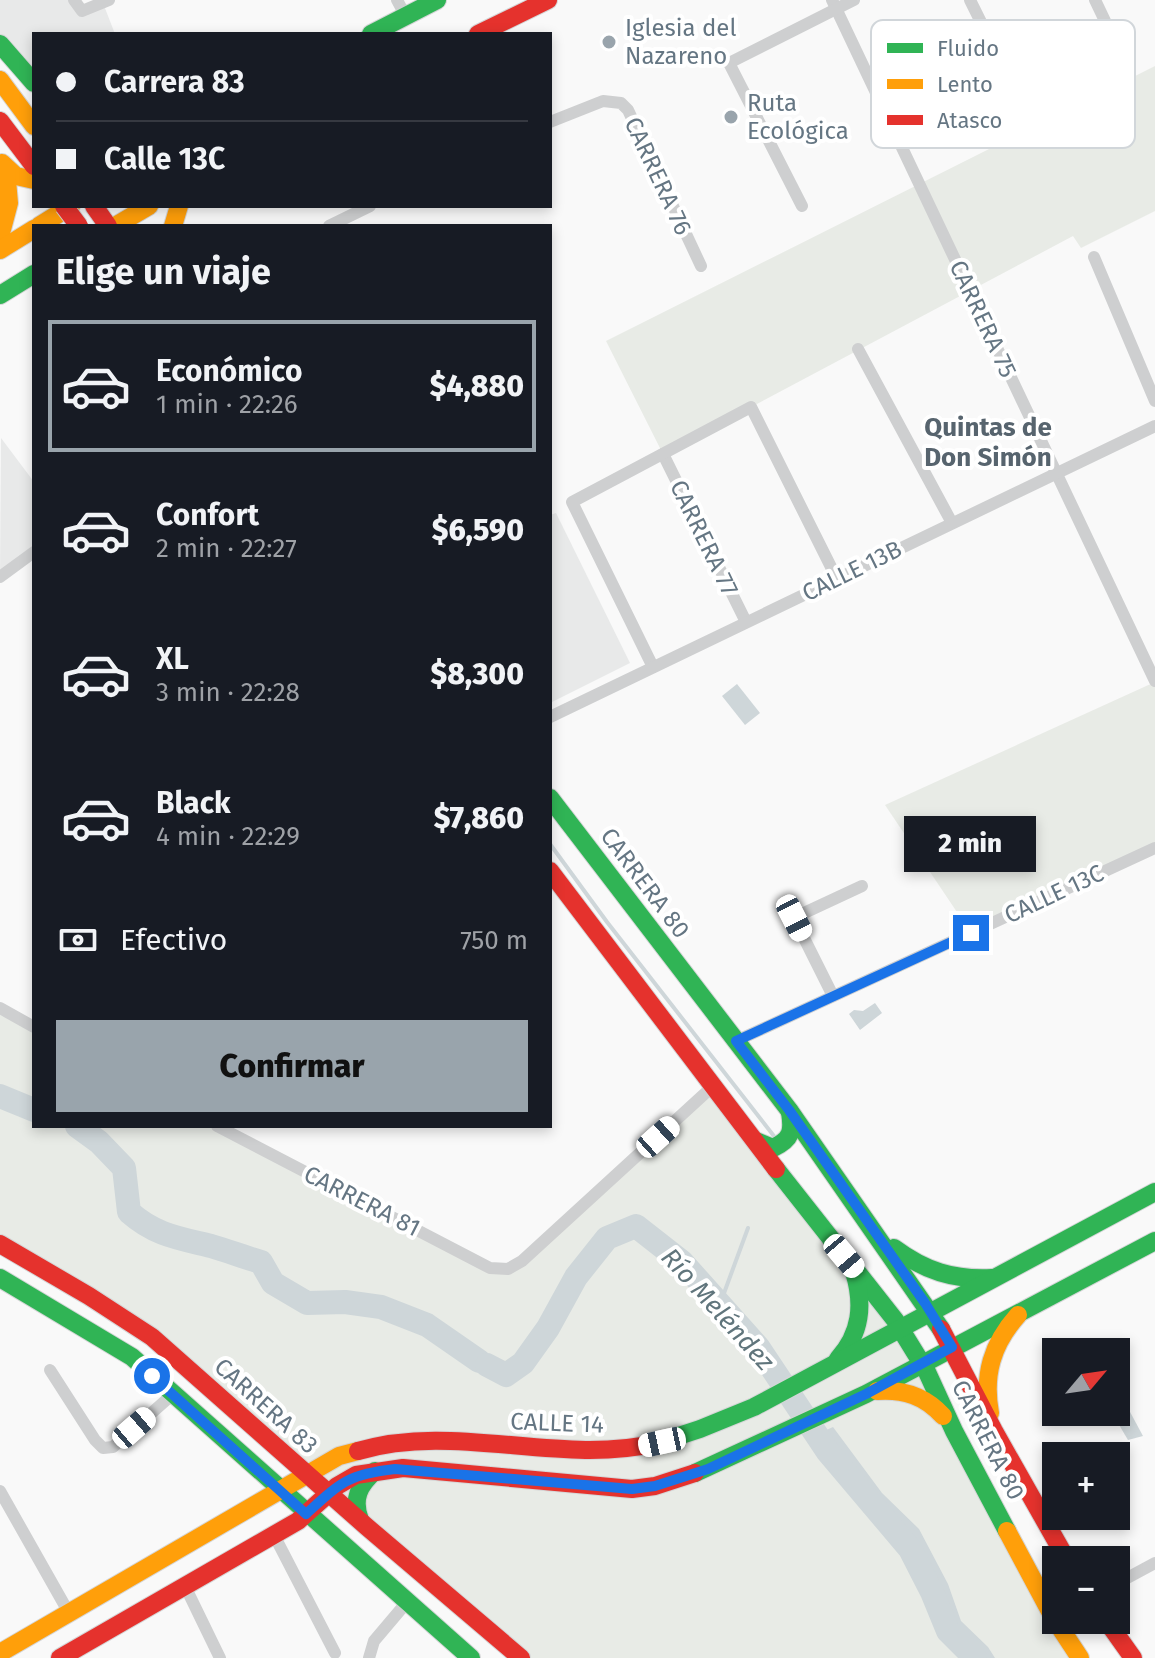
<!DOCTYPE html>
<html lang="es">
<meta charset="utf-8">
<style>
:root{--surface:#171b24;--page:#242831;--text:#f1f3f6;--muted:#9ea1a6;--line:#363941;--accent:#99a4ac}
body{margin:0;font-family:"Fira Sans",sans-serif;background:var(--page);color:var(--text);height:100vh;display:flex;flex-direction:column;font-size:30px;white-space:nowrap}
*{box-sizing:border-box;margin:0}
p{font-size:26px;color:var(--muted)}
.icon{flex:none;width:44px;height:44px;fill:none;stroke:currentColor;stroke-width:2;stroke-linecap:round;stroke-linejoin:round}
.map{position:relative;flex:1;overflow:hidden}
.drawer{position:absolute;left:32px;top:224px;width:520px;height:904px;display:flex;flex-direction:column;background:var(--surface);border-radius:0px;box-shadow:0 4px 12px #0003}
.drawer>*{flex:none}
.banner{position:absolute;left:32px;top:32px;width:520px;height:176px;border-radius:0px;box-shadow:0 4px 12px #0003;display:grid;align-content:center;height:176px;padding:0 24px;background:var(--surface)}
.needle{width:52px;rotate:61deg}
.controls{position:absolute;left:1042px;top:1338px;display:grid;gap:16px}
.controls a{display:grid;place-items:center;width:88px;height:88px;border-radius:0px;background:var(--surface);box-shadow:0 4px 12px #0003;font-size:40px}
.end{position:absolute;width:36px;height:36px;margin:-18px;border:10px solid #1a73e8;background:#fff;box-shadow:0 0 0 4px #fff}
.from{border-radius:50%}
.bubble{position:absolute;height:56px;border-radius:0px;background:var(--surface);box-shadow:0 4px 12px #0003;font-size:26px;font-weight:800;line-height:56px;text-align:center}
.car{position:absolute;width:24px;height:48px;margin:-24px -12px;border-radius:10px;box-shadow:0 0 6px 2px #0007;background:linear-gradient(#fff 24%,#345 0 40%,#fff 0 76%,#345 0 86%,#fff 0)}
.banner b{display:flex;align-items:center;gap:28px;height:76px;font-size:30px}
.banner b+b{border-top:2px solid var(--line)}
.banner i{width:20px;height:20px;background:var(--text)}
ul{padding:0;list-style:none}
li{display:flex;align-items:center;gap:24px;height:132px;margin:0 16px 12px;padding:0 8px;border:4px solid transparent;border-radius:0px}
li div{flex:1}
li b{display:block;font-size:30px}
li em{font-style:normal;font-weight:800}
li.current{border-color:var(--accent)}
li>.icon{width:72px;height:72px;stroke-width:1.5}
h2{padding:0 24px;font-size:36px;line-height:96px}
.pay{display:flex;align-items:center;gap:20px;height:88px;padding:0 24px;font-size:30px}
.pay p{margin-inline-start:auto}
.action{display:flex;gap:16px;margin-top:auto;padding:16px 24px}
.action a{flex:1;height:92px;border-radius:0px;background:var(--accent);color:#111;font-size:32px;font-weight:800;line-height:92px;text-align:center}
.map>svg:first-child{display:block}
.built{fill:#e8e9e9}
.green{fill:#e8ebe6}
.water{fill:#ced6d9}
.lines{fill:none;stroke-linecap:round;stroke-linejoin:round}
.stream{stroke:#ced6d9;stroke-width:4}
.river{stroke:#ced6d9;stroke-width:24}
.fast-casing{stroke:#d5d6d7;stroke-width:20}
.slow-casing{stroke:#d5d6d7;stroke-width:20}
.jam-casing{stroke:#d5d6d7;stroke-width:20}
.street{stroke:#cecfd0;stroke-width:12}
.fast{stroke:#30b455;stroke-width:18}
.slow{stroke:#ff9f0a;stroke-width:18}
.jam{stroke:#e5322d;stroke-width:18}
.jam-bridge-casing{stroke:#d5d6d7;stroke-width:20;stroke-linecap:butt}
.jam-bridge{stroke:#e5322d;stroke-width:18}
.route{stroke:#1a73e8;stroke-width:10}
.poi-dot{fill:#99a4ac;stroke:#fff;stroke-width:3}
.labels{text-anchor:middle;stroke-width:8;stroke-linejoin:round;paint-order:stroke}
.poi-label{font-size:24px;fill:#657683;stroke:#fff;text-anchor:start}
.street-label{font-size:24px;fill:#657683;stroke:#fff}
.neighbourhood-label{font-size:26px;font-weight:bold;fill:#57646e;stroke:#fff}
.water-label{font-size:26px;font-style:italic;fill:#60757c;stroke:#fff}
.key{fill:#fff;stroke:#d1d6da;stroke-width:2}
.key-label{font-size:22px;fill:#657683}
</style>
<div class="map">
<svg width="1155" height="1658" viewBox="0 0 1155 1658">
<rect width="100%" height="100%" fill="#f9f9f9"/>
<g class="built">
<path d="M0,0h74l8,11 21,-8 12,31h-81v49l-34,-39z"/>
<path d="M1,438l33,44v70l-34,25z"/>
<path d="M556,513l74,150 -80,40v-188z"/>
</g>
<g class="green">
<path d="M1155,66v145l-74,37 -8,-12 -410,218 -57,-113z"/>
<path d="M1155,682v166l-184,85 -86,-128z"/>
<path d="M0,1008l34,19v99h183l273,142 18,1 204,-182 161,203 207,368h-559l-348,-304 -173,-110z"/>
</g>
<g class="water">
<path d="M737,684l23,29 -15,12 -23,-29z"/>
<path d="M875,1003l7,10 -22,17 -11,-16 5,-4 9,1z"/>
<path d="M1129,1410l14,26 -15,4 -13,-22z"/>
<path d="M833,1427l49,66 37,36 29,55 13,37 27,26 7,11h-13l-31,-35 -35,-76 -94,-115z"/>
</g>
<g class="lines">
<g class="stream">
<path d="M550,844l57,78 170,218"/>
<path d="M720,1304l28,-76"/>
</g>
<g class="river">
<path d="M0,1096l34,14"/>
<path d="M77,1126l22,16 25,26 5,44c26,23 49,26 82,34 17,5 33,11 50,16l12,21 34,20 38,-1 36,5 46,18 52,36"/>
<path d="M487,1365l19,10 17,-12 25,-35 28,-51 31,-39 29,-12 46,36 76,85 70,105 82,97 22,43 16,39 27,27"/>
</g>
<defs>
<g id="fast">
<path d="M371,34l66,-34"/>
<path d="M0,44l34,39"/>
<path d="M0,295l34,-21"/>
<path d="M550,798l239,312 152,219"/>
<path d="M756,1141l17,7c19,-9 20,-17 17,-36"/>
<path d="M776,1169l119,151 32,52 27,59 53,100"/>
<path d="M894,1248c31,23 59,32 98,30"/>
<path d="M0,1278l132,79 339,301"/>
<path d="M838,1359c23,-26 26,-54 16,-87"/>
<path d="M657,1443l43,-14 54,-22 401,-215"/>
<path d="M695,1473l171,-79 289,-153"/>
<path d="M360,1520c-8,-21 -1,-35 15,-49"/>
</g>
<g id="slow">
<path d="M0,80l34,46"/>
<path d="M2,163l14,13 18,4"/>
<path d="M39,226l32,-20"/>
<path d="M115,226l34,-20"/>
<path d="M173,226l6,-20"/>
<path d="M0,237l9,-34 -3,-34"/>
<path d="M0,250l34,-21"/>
<path d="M877,1391c27,-2 48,5 66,25"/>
<path d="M990,1413c-7,-38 2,-69 28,-98"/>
<path d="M1007,1531l46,86 27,41"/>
<path d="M0,1653l339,-197 19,-5"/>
</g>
<g id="jam">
<path d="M478,34l70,-34"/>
<path d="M0,121l34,45"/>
<path d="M94,206l14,20"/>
<path d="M550,871l226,298"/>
<path d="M0,1244l89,52 63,41 215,190 154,131"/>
<path d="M941,1329l53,102 73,129"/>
<path d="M358,1451c98,-29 200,15 299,-8"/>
<path d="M1106,1620l27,38"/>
<path d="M60,1658l238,-137 39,-35 19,-11 47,-7 229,21 23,-3 40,-13"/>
</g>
</defs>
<use href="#fast" class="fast-casing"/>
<use href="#slow" class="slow-casing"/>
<use href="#jam" class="jam-casing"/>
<g class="street">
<path d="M74,0l8,11 27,-11"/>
<path d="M397,0l8,15"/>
<path d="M832,0l323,681"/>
<path d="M970,0l56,113"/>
<path d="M1095,0l31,65"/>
<path d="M550,122l53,-21 18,2 7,7 73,156"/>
<path d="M802,206l-73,-143 125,-63"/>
<path d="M329,226l41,-20"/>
<path d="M1094,257l61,144"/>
<path d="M858,349l94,174"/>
<path d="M663,454l83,168"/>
<path d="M0,577l34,-25"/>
<path d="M653,667l-81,-165 179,-95 86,172"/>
<path d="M550,717l605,-291"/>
<path d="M794,918l39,78"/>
<path d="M789,920l73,-34"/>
<path d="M0,1008l34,19"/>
<path d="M736,1041l419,-193"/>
<path d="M217,1126l273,142 18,1 14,-8 190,-174"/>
<path d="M50,1370l45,70 8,8 10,-1 60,-53"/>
<path d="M0,1491l69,122"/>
<path d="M274,1535l61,118"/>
<path d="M1116,1584l39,-21"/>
<path d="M185,1586l35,72"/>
<path d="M369,1658l5,-17 33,-39"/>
</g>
<use href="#fast" class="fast"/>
<use href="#slow" class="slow"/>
<use href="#jam" class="jam"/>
<defs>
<path id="jam-bridge" d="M64,206l15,20"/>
</defs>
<use href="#jam-bridge" class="jam-bridge-casing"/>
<use href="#jam-bridge" class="jam-bridge"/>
</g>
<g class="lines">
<path class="route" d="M152,1376l154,138c34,-31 42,-40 89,-45l237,20 23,-3 53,-17 158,-75 86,-47 -27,-44 -136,-193 -53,-69 235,-108"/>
</g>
<g class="poi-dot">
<circle cx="609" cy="42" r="8"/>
<circle cx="731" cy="117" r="8"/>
</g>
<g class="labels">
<g class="poi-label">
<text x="625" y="36">Iglesia del<tspan x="625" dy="28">Nazareno</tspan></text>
<text x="747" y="111">Ruta<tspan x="747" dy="28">Ecológica</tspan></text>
</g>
<g class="street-label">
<text transform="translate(658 176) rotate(65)" y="8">CARRERA 76</text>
<text transform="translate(983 319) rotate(65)" y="8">CARRERA 75</text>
<text transform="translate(704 538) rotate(64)" y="8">CARRERA 77</text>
<text transform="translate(852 571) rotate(-26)" y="8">CALLE 13B</text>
<text transform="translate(645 883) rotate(53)" y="8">CARRERA 80</text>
<text transform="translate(1054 894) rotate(-25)" y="8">CALLE 13C</text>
<text transform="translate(362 1201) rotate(27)" y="8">CARRERA 81</text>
<text transform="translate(266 1406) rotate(42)" y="8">CARRERA 83</text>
<text transform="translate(557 1423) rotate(2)" y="8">CALLE 14</text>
<text transform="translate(988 1440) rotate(63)" y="8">CARRERA 80</text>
</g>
<g class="neighbourhood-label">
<text x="988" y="436">Quintas de<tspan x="988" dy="30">Don Simón</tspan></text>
</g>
<g class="water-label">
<text transform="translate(718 1309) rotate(48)" y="9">Río Meléndez</text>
</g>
</g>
<rect x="871" y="20" width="264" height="128" rx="12" class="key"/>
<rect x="887" y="43" width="36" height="10" fill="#30b455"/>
<rect x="887" y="79" width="36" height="10" fill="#ff9f0a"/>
<rect x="887" y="115" width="36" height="10" fill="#e5322d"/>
<g class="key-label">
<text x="937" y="56">Fluido</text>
<text x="937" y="92">Lento</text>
<text x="937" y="128">Atasco</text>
</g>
</svg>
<div class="controls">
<a><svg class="needle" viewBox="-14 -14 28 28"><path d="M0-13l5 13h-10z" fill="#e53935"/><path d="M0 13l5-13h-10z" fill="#9ea1a6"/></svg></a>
<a>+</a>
<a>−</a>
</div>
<i class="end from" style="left:152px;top:1376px"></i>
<i class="end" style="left:971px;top:933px"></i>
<div class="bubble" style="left:904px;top:816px;width:132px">2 min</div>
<i class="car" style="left:794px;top:918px;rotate:153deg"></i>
<i class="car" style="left:658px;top:1137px;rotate:48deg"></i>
<i class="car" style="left:844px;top:1256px;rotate:140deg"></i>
<i class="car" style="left:134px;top:1428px;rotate:49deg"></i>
<i class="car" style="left:662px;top:1442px;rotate:258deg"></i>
<div class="banner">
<b><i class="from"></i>Carrera 83</b>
<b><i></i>Calle 13C</b>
</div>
<section class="drawer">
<h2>Elige un viaje</h2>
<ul>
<li class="current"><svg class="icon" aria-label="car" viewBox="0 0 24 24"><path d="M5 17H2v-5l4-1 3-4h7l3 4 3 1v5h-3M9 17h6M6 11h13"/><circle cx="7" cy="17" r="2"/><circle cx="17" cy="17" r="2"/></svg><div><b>Económico</b><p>1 min · 22:26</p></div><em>$4,880</em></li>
<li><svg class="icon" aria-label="car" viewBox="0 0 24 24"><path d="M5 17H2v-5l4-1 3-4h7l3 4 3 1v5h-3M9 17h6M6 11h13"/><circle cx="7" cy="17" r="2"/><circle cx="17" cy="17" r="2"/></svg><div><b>Confort</b><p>2 min · 22:27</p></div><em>$6,590</em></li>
<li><svg class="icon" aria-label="car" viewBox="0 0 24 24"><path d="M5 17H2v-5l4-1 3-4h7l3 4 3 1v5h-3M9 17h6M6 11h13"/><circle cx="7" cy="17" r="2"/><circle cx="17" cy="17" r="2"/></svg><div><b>XL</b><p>3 min · 22:28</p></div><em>$8,300</em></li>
<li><svg class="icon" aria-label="car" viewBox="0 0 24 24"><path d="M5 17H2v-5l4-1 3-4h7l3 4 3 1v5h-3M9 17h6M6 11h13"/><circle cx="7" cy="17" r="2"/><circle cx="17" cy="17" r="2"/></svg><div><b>Black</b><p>4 min · 22:29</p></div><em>$7,860</em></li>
</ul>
<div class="pay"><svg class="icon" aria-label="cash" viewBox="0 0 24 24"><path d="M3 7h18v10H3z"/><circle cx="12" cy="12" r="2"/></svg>Efectivo<p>750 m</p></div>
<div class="action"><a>Confirmar</a></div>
</section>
</div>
